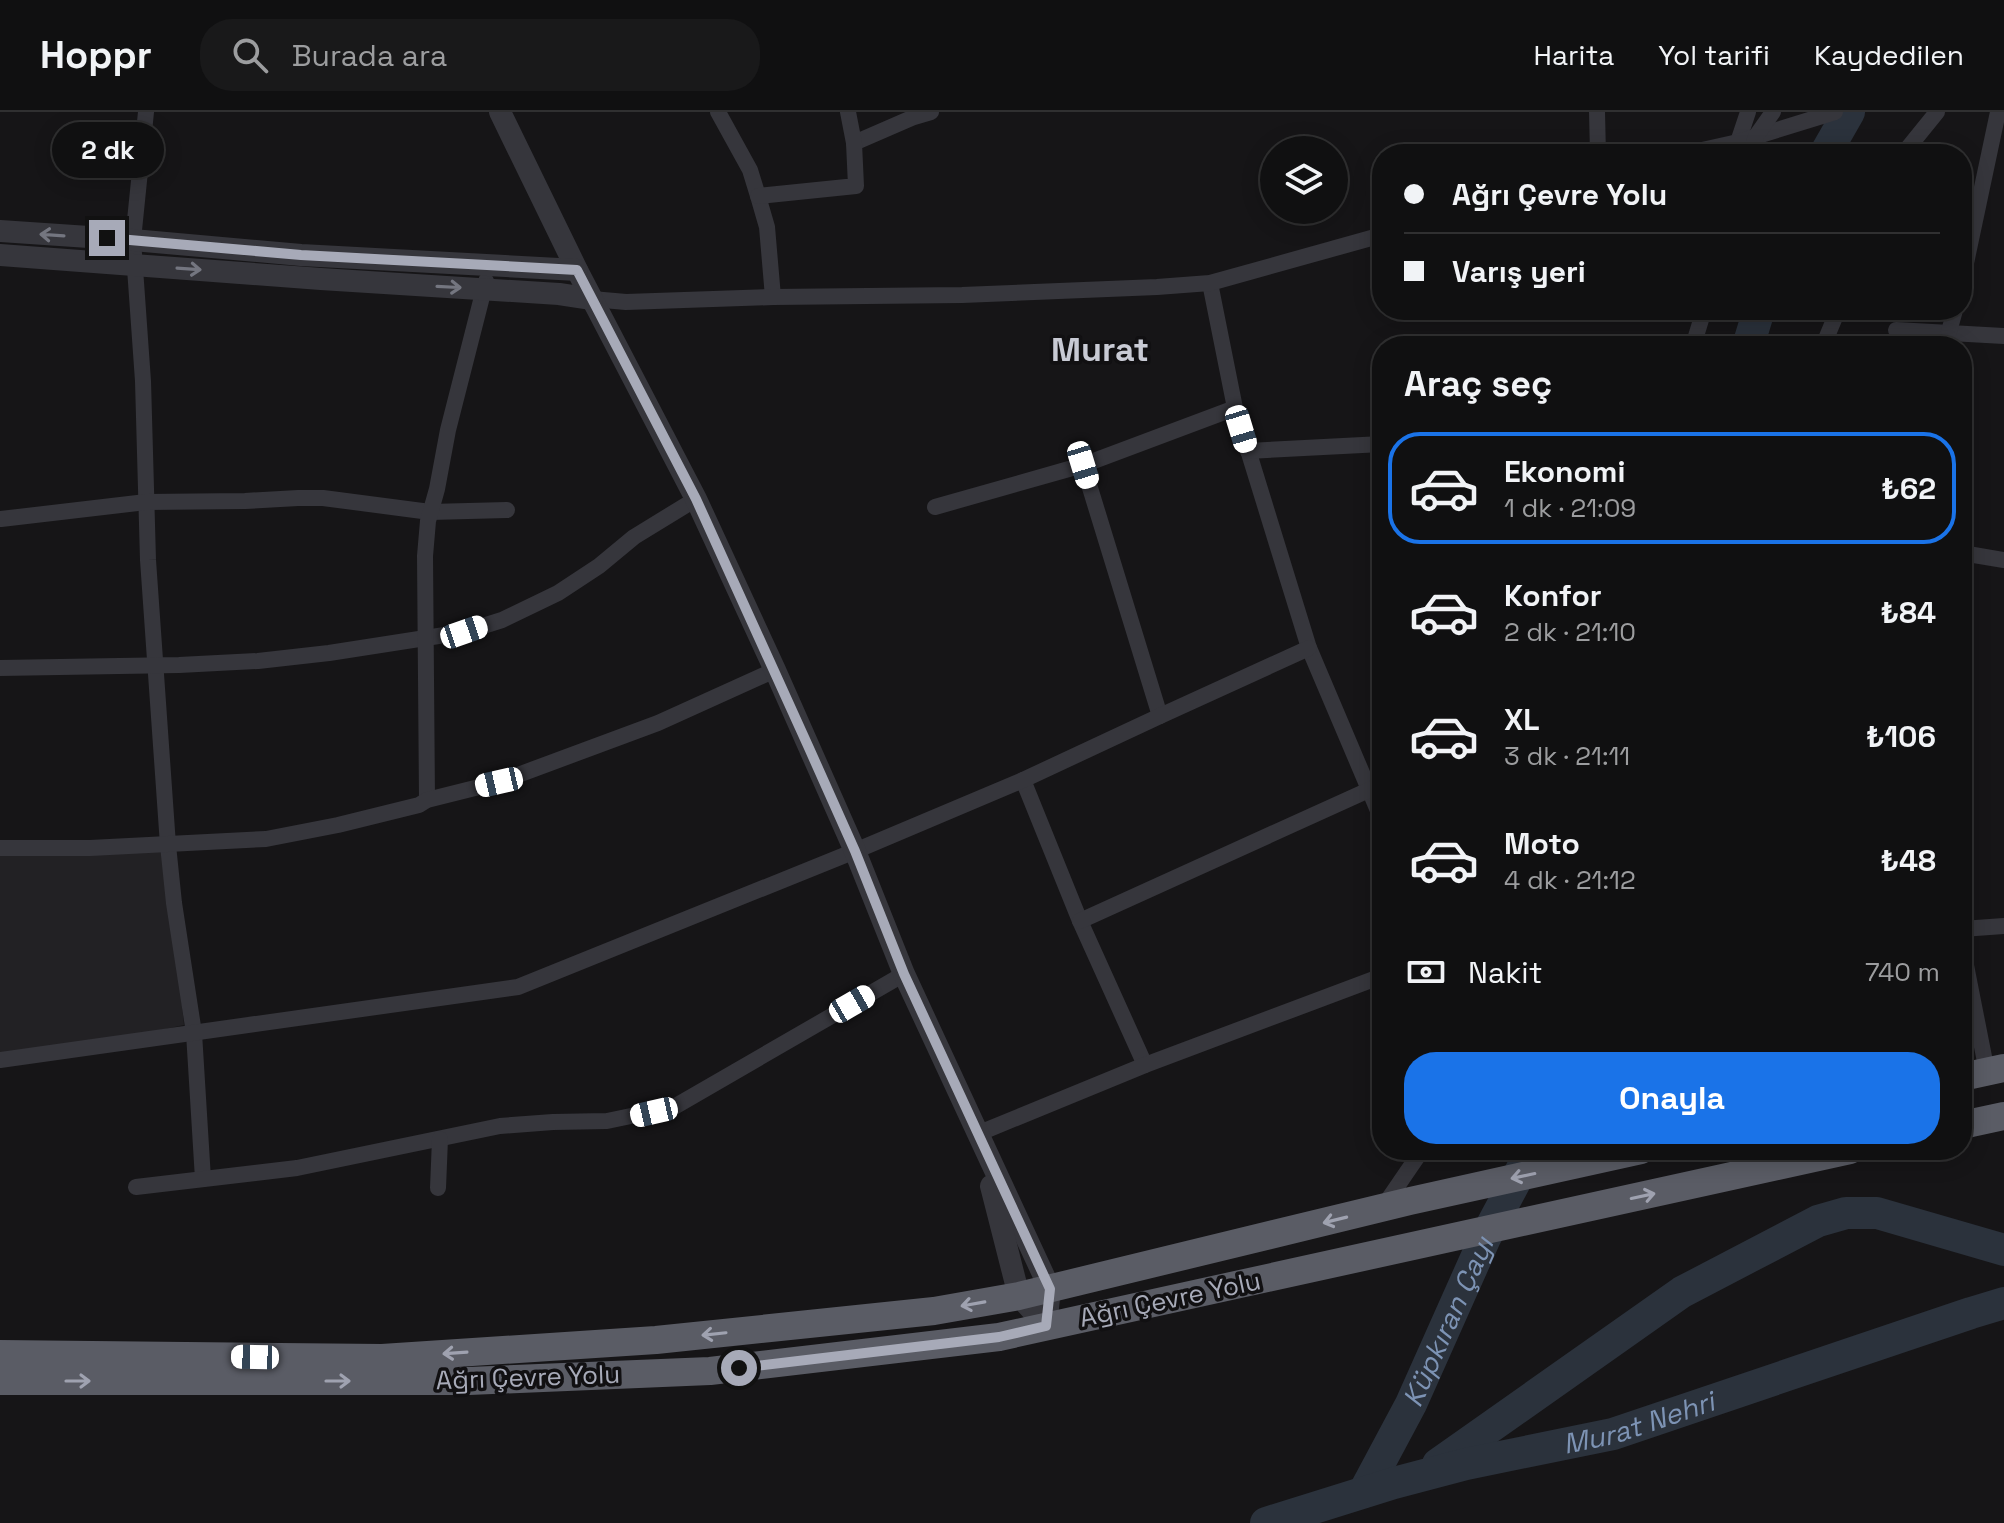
<!DOCTYPE html>
<html lang="tr">
<meta charset="utf-8">
<style>
:root{--surface:#101011;--page:#19191a;--text:#f1f3f6;--muted:#9c9d9f;--line:#303031;--accent:#1a73e8}
body{margin:0;font-family:"Space Grotesk",sans-serif;background:var(--page);color:var(--text);height:100vh;display:flex;flex-direction:column;font-size:30px;white-space:nowrap}
*{box-sizing:border-box;margin:0}
p{font-size:26px;color:var(--muted)}
.icon{flex:none;width:44px;height:44px;fill:none;stroke:currentColor;stroke-width:2;stroke-linecap:round;stroke-linejoin:round}
.map{position:relative;flex:1;overflow:hidden}
.details{position:absolute;left:1372px;top:224px;width:600px;height:824px;display:flex;flex-direction:column;background:var(--surface);border-radius:32px;box-shadow:0 4px 20px #0003,0 0 0 2px var(--line)}
.details>*{flex:none}
.guide{position:absolute;left:1372px;top:32px;width:600px;height:176px;border-radius:32px;box-shadow:0 4px 20px #0003,0 0 0 2px var(--line);display:grid;align-content:center;height:176px;padding:0 32px;background:var(--surface)}
.buttons{position:absolute;left:1260px;top:24px;display:grid;gap:16px}
.buttons a{display:grid;place-items:center;width:88px;height:88px;border-radius:50%;background:var(--surface);box-shadow:0 4px 20px #0003,0 0 0 2px var(--line);font-size:40px}
.end{position:absolute;width:36px;height:36px;margin:-18px;border:10px solid #a7aab8;background:#111;box-shadow:0 0 0 4px #111}
.from{border-radius:50%}
.bubble{position:absolute;height:56px;border-radius:28px;background:var(--surface);box-shadow:0 4px 20px #0003,0 0 0 2px var(--line);font-size:26px;font-weight:800;line-height:56px;text-align:center}
.car{position:absolute;width:24px;height:48px;margin:-24px -12px;border-radius:10px;box-shadow:0 0 6px 2px #0007;background:linear-gradient(#fff 24%,#345 0 40%,#fff 0 76%,#345 0 86%,#fff 0)}
.guide b{display:flex;align-items:center;gap:28px;height:76px;font-size:30px}
.guide b+b{border-top:2px solid var(--line)}
.guide i{width:20px;height:20px;background:var(--text)}
ul{padding:0;list-style:none}
li{display:flex;align-items:center;gap:24px;height:112px;margin:0 16px 12px;padding:0 16px;border:4px solid transparent;border-radius:32px}
li div{flex:1}
li b{display:block;font-size:30px}
li em{font-style:normal;font-weight:800}
li.active{border-color:var(--accent)}
li>.icon{width:72px;height:72px;stroke-width:1.5}
h2{padding:0 32px;font-size:36px;line-height:96px}
.pay{display:flex;align-items:center;gap:20px;height:88px;padding:0 32px;font-size:30px}
.pay p{margin-inline-start:auto}
.action{display:flex;gap:16px;margin-top:auto;padding:16px 32px}
.action a{flex:1;height:92px;border-radius:32px;background:var(--accent);color:#fff;font-size:32px;font-weight:800;line-height:92px;text-align:center}
header{display:flex;align-items:center;gap:48px;box-sizing:border-box;height:112px;padding:0 40px;background:var(--surface);border-bottom:2px solid var(--line)}
header strong{font-size:38px}
nav{display:flex;gap:44px;margin-inline-start:auto;font-size:28px}
.search{width:560px;height:72px;background:var(--page);display:flex;align-items:center;gap:20px;box-sizing:border-box;padding:0 28px;border-radius:32px;color:var(--muted);font-size:30px}
.map>svg:first-child{display:block}
.built{fill:#222124}
.lines{fill:none;stroke-linecap:round;stroke-linejoin:round}
.river{stroke:#2b323c;stroke-width:32}
.minor{stroke:#36363c;stroke-width:16}
.tertiary{stroke:#36363c;stroke-width:22}
.trunk{stroke:#5a5c65;stroke-width:28}
.oneway{stroke:#747680}
.oneway2{stroke:#9fa2b0}
.route{stroke:#a7aab8;stroke-width:10}
.labels{text-anchor:middle;stroke-width:7;stroke-linejoin:round;paint-order:stroke}
.street-label{font-size:26px;fill:#a7aab8;stroke:#111012}
.water-label{font-size:28px;font-style:italic;fill:#7d93b4;stroke:#111012}
.district-label{font-size:34px;font-weight:bold;fill:#c8cad4;stroke:#111012}
</style>
<header>
<strong>Hoppr</strong>
<div class="search"><svg class="icon" aria-label="search" viewBox="0 0 24 24"><circle cx="10" cy="10" r="6"/><path d="M15 15l6 6"/></svg>Burada ara</div>
<nav><a>Harita</a><a>Yol tarifi</a><a>Kaydedilen</a></nav>
</header>
<div class="map">
<svg width="2004" height="1411" viewBox="0 0 2004 1411">
<rect width="100%" height="100%" fill="#161517"/>
<path class="built" d="M0,738l167,1 17,174 -88,19 -96,11z"/>
<g class="lines">
<g class="river">
<path d="M1825,42l24,-42"/>
<path d="M1748,234l11,-36"/>
<path d="M1438,1352l244,-172 136,-71 28,-8h31l127,37"/>
<path id="s1" d="M1364,1380l47,-88 74,-166 47,-88"/>
<path id="s2" d="M1266,1411l128,-40 72,-19 147,-30 358,-121 33,-10"/>
</g>
<g class="minor">
<path d="M146,0l-13,128 10,141 5,179 20,285 6,58 20,130 9,146"/>
<path d="M718,0l32,58 8,26 9,31 6,70"/>
<path d="M1597,0l1,42"/>
<path d="M1738,30l10,-30"/>
<path d="M854,31l60,-26 17,-5"/>
<path d="M1684,42l54,-12 97,-30"/>
<path d="M1751,42l5,-18 17,-24"/>
<path d="M1903,42l34,-42"/>
<path d="M758,84l98,-10 -2,-43 -6,-31"/>
<path d="M1962,170l36,-170"/>
<path d="M1210,171l25,125 74,240 73,172"/>
<path d="M592,187l34,3 147,-5 189,-2 195,-8 53,-4 172,-48"/>
<path d="M1896,218l108,6"/>
<path d="M1693,234l11,-36"/>
<path d="M1823,234l15,-36"/>
<path d="M1945,234l10,-36"/>
<path d="M1248,339l134,-7"/>
<path d="M1083,353l77,251"/>
<path d="M935,395l148,-42 152,-57"/>
<path d="M1,407l145,-17 99,-1 53,-3h25l107,14 77,-2"/>
<path d="M1962,441l42,7"/>
<path d="M0,556l179,-3 79,-4 71,-8 135,-21 38,-12 56,-27 41,-27 35,-29 62,-38"/>
<path d="M1023,668l57,141 65,144"/>
<path d="M427,688l-2,-244 3,-35 9,-32 11,-59 38,-149"/>
<path d="M0,736h90l176,-9 72,-14 81,-20 8,-5 72,-18 159,-59 117,-53"/>
<path d="M1080,809l302,-137"/>
<path d="M1962,817l42,-3"/>
<path d="M1962,833l25,127"/>
<path d="M0,948l518,-73 337,-136 168,-71 137,-64 149,-68"/>
<path d="M977,1022l168,-69 237,-89"/>
<path d="M136,1075l161,-19 203,-42 53,-4 54,-1 67,-14 230,-133"/>
<path d="M438,1076l2,-49"/>
<path d="M1383,1095l39,-57"/>
</g>
<g class="tertiary">
<path d="M500,0l77,158 119,229 79,171 80,181 49,123 146,315 -4,37"/>
<path d="M0,119l133,9 168,15 276,15"/>
<path d="M0,143l321,24 238,15 33,5"/>
<path d="M991,1074l28,110 27,30"/>
</g>
<g class="trunk">
<path d="M1962,965l42,-9"/>
<path d="M1962,1013l42,-9"/>
<path d="M0,1242l382,4 274,-18 278,-29 85,-15 391,-95 231,-51"/>
<path d="M0,1269h469l241,-10 289,-34 851,-187"/>
</g>
</g>
<defs><path id="oneway-shaft" d="M-6 0H5M1.5-3L5.5 0L1.5 3" fill="none" stroke-width="1.6" stroke-linecap="round" stroke-linejoin="round" transform="scale(2)"/></defs>
<g class="oneway">
<use href="#oneway-shaft" transform="translate(52 123) rotate(-176)"/>
<use href="#oneway-shaft" transform="translate(189 157) rotate(4)"/>
<use href="#oneway-shaft" transform="translate(449 175) rotate(3)"/>
</g>
<g class="oneway2">
<use href="#oneway-shaft" transform="translate(1523 1064) rotate(168)"/>
<use href="#oneway-shaft" transform="translate(1643 1084) rotate(-12)"/>
<use href="#oneway-shaft" transform="translate(1335 1108) rotate(166)"/>
<use href="#oneway-shaft" transform="translate(973 1192) rotate(170)"/>
<use href="#oneway-shaft" transform="translate(714 1222) rotate(174)"/>
<use href="#oneway-shaft" transform="translate(455 1241) rotate(176)"/>
<use href="#oneway-shaft" transform="translate(78 1269)"/>
<use href="#oneway-shaft" transform="translate(338 1269)"/>
</g>
<g class="lines">
<path class="route" d="M107,126l194,17 276,15 119,229 113,249 46,103 49,123 146,315 -4,37 -47,11 -260,31"/>
</g>
<g class="labels">
<g class="street-label">
<text transform="translate(1170 1187) rotate(-12)" y="9">Ağrı Çevre Yolu</text>
<text transform="translate(528 1265) rotate(-2)" y="9">Ağrı Çevre Yolu</text>
</g>
<g class="water-label">
<text dy="10" stroke="none"><textPath href="#s1" startOffset="190">Küpkıran Çayı</textPath></text>
<text dy="10" stroke="none"><textPath href="#s2" startOffset="386">Murat Nehri</textPath></text>
</g>
<g class="district-label">
<text x="1100" y="249">Murat</text>
</g>
</g>
</svg>
<div class="buttons">
<a><svg class="icon" aria-label="layers" viewBox="0 0 24 24"><path d="M12 4l9 5-9 5-9-5zM3 14l9 5 9-5"/></svg></a>
</div>
<i class="end from" style="left:739px;top:1256px"></i>
<i class="end" style="left:107px;top:126px"></i>
<div class="bubble" style="left:52px;top:10px;width:112px">2 dk</div>
<i class="car" style="left:1241px;top:317px;rotate:163deg"></i>
<i class="car" style="left:1083px;top:353px;rotate:163deg"></i>
<i class="car" style="left:464px;top:520px;rotate:71deg"></i>
<i class="car" style="left:499px;top:670px;rotate:257deg"></i>
<i class="car" style="left:852px;top:892px;rotate:60deg"></i>
<i class="car" style="left:654px;top:1000px;rotate:257deg"></i>
<i class="car" style="left:255px;top:1245px;rotate:271deg"></i>
<div class="guide">
<b><i class="from"></i>Ağrı Çevre Yolu</b>
<b><i></i>Varış yeri</b>
</div>
<section class="details">
<h2>Araç seç</h2>
<ul>
<li class="active"><svg class="icon" aria-label="car" viewBox="0 0 24 24"><path d="M5 17H2v-5l4-1 3-4h7l3 4 3 1v5h-3M9 17h6M6 11h13"/><circle cx="7" cy="17" r="2"/><circle cx="17" cy="17" r="2"/></svg><div><b>Ekonomi</b><p>1 dk · 21:09</p></div><em>₺62</em></li>
<li><svg class="icon" aria-label="car" viewBox="0 0 24 24"><path d="M5 17H2v-5l4-1 3-4h7l3 4 3 1v5h-3M9 17h6M6 11h13"/><circle cx="7" cy="17" r="2"/><circle cx="17" cy="17" r="2"/></svg><div><b>Konfor</b><p>2 dk · 21:10</p></div><em>₺84</em></li>
<li><svg class="icon" aria-label="car" viewBox="0 0 24 24"><path d="M5 17H2v-5l4-1 3-4h7l3 4 3 1v5h-3M9 17h6M6 11h13"/><circle cx="7" cy="17" r="2"/><circle cx="17" cy="17" r="2"/></svg><div><b>XL</b><p>3 dk · 21:11</p></div><em>₺106</em></li>
<li><svg class="icon" aria-label="car" viewBox="0 0 24 24"><path d="M5 17H2v-5l4-1 3-4h7l3 4 3 1v5h-3M9 17h6M6 11h13"/><circle cx="7" cy="17" r="2"/><circle cx="17" cy="17" r="2"/></svg><div><b>Moto</b><p>4 dk · 21:12</p></div><em>₺48</em></li>
</ul>
<div class="pay"><svg class="icon" aria-label="cash" viewBox="0 0 24 24"><path d="M3 7h18v10H3z"/><circle cx="12" cy="12" r="2"/></svg>Nakit<p>740 m</p></div>
<div class="action"><a>Onayla</a></div>
</section>
</div>
